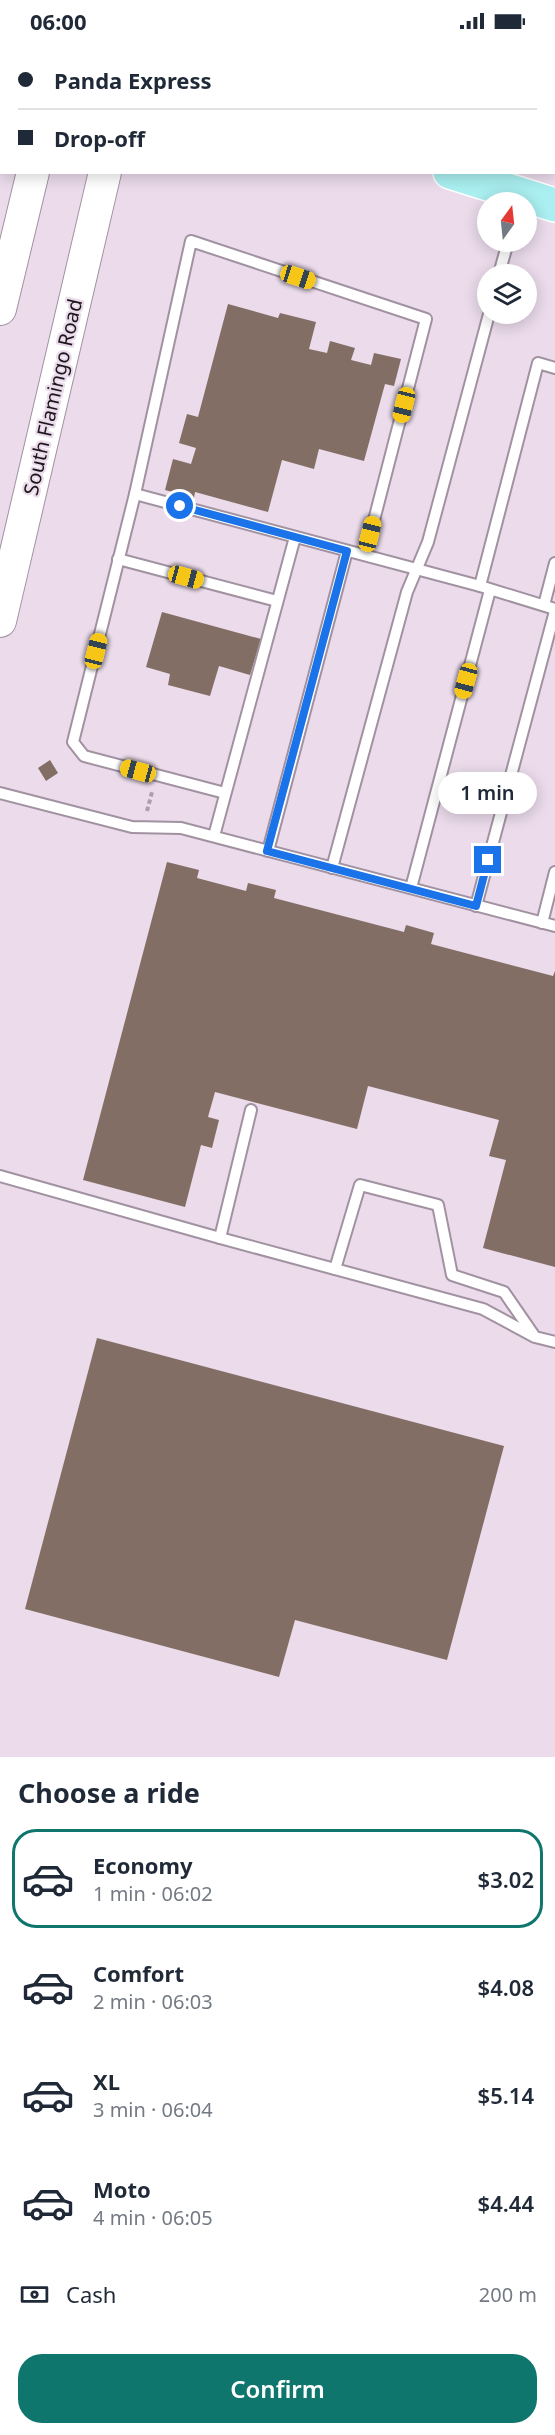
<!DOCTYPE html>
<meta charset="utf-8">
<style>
:root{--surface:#fff;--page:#f6f6f7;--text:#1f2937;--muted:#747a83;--line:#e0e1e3;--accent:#0f766e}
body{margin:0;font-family:"Noto Sans",sans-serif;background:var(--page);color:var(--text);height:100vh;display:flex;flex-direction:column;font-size:22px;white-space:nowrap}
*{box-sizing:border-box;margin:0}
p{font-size:20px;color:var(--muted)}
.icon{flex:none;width:33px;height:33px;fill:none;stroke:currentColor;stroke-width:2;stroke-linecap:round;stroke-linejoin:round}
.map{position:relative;height:1715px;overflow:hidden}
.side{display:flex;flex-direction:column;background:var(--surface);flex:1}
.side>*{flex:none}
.guide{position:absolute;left:0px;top:0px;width:555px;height:132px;box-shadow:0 3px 15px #0003;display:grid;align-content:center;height:132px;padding:0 18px;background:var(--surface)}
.needle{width:39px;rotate:15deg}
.buttons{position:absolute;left:477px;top:150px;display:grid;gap:12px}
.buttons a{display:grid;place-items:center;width:60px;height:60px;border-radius:50%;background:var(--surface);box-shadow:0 3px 15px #0003;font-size:30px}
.end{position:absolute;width:27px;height:27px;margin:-14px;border:8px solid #1a73e8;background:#fff;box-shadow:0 0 0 3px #fff}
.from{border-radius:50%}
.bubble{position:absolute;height:42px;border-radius:21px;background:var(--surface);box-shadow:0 3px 15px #0003;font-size:20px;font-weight:600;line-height:42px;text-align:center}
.car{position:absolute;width:18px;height:36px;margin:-18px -9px;border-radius:8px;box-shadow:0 0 4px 2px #0007;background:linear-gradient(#f5c518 24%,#345 0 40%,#f5c518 0 76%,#345 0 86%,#f5c518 0)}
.guide b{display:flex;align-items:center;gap:21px;height:57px;font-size:22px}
.guide b+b{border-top:2px solid var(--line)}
.guide i{width:15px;height:15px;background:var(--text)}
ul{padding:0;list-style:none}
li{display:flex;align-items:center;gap:18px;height:99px;margin:0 12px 9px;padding:0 6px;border:3px solid transparent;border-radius:24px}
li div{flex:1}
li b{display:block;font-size:22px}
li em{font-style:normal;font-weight:600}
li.on{border-color:var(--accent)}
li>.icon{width:54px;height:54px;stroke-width:1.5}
h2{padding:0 18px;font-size:27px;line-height:72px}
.pay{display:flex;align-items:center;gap:15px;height:66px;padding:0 18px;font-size:22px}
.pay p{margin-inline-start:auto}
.action{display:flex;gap:12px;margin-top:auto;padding:12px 18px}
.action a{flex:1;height:69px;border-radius:24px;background:var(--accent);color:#fff;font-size:24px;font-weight:600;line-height:69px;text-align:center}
.status{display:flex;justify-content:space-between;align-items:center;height:42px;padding:0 30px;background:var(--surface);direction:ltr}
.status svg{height:16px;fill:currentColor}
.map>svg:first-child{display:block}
.building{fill:#826e65}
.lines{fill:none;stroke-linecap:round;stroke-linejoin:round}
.service-casing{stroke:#a192a1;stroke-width:14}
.secondary-casing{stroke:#a192a1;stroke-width:34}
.primary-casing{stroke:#fff;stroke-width:36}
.path{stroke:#ac9fac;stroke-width:4;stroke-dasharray:4.5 3;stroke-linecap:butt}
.service{stroke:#fff;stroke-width:10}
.secondary{stroke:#fff;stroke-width:32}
.primary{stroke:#aaeff1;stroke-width:33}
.route{stroke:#1a73e8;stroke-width:8}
.labels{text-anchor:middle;stroke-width:4.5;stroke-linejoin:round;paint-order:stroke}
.street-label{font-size:20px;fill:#1c171c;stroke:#ebdbeb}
</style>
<div class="status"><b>06:00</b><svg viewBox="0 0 49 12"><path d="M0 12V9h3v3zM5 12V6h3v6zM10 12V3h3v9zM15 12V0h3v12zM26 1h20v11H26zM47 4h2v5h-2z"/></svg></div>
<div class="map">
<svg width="555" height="1715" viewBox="0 0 555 1715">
<rect width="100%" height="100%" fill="#ebdbeb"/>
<g class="building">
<path d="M228,262l50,14 2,-5 36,9 -7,27 18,4 3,-12 25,7 -4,12 20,5 3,-12 27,6 -7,27 -9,-2 -21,77 -45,-12 -5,20 -32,-9 -14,52 -73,-20 -1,6 -29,-8 8,-31 18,5 5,-16 -17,-5 8,-29 11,3z"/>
<path d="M162,570l99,27 -11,36 -31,-9 -9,30 -42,-11 2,-11 -24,-7z"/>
<path d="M50,718l8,13 -12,8 -8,-13z"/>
<path d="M167,820l32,8 -2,8 49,13 2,-8 28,7 -2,8 130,34 2,-7 28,8 -3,11 122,32 2,-5v296l-72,-19 23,-88 -17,-4 10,-36 -131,-34 -11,43 -142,-37 -7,25 11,3 -7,28 -11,-3 -16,62 -102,-27z"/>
<path d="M97,1296l407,108 -57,214 -152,-40 -16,57 -254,-68z"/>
</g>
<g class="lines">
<defs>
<g id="service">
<path d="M509,0l1,2"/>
<path d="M499,232l9,-32"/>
<path d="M135,452l345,92 75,23"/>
<path d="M118,517l159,42"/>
<path d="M480,544l58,-223 17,5"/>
<path d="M544,563l11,-42"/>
<path d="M0,751l132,34 49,1 374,98"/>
<path d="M225,751l-141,-37 -11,-14 62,-248 56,-253 235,78 -61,236"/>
<path d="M214,794l81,-299"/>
<path d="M268,809l79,-300"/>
<path d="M332,826l75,-276 21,-50 61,-228"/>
<path d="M411,846l79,-298"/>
<path d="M476,864l79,-295"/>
<path d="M542,881l13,-51"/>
<path d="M0,1134l220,62 31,-128"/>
<path d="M220,1196l263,71 52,28 20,5"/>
<path d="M335,1227l25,-84 78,20 14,70 52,17 29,42"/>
</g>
<g id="secondary">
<path d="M65,2v-2"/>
<path d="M135,2l1,-2"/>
<path d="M0,267l33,-137"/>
<path d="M0,579l105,-449"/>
</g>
<g id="primary">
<path d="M273,0l5,2"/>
<path d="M0,5h2"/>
<path d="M554,84l1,1"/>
<path d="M450,130l105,33"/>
</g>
</defs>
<use href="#service" class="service-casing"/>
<use href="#secondary" class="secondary-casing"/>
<use href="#primary" class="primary-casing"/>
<path class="path" d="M147,769l5,-19"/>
<use href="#service" class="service"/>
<use href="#secondary" class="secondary"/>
<use href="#primary" class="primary"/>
</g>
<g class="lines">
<path class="route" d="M180,464l167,45 -80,300 209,55 12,-46"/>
</g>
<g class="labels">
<g class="street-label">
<text transform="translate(53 355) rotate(-77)" y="7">South Flamingo Road</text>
</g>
</g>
</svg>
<div class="buttons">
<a><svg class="needle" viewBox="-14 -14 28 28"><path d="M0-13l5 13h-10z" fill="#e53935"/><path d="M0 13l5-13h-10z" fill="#747a83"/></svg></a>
<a><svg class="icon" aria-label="layers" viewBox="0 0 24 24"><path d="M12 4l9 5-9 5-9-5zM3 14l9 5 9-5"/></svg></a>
</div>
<i class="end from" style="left:180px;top:464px"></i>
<i class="end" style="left:488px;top:818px"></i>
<div class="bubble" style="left:438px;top:730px;width:99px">1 min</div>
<i class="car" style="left:298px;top:235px;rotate:108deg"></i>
<i class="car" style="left:404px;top:363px;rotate:194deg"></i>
<i class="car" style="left:370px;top:492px;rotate:14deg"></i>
<i class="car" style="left:186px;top:535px;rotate:105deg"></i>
<i class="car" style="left:96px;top:609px;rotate:14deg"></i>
<i class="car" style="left:466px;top:639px;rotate:195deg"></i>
<i class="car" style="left:138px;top:729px;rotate:285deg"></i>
<div class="guide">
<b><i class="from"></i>Panda Express</b>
<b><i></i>Drop-off</b>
</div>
</div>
<section class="side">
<h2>Choose a ride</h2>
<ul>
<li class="on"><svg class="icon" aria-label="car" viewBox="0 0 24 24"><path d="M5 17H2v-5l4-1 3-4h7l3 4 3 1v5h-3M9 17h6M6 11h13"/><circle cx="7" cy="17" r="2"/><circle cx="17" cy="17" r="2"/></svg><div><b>Economy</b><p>1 min · 06:02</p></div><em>$3.02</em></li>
<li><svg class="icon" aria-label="car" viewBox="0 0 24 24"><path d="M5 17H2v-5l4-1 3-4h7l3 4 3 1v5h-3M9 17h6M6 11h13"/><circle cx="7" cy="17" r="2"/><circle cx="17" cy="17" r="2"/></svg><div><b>Comfort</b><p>2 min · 06:03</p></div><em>$4.08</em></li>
<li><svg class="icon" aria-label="car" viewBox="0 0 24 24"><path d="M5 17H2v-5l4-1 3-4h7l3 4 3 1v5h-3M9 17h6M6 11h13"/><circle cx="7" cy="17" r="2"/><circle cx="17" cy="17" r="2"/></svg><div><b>XL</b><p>3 min · 06:04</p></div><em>$5.14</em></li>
<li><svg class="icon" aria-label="car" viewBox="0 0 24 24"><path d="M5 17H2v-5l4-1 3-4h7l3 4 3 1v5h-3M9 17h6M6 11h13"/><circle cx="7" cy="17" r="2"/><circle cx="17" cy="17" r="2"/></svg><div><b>Moto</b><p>4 min · 06:05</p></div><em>$4.44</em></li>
</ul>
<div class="pay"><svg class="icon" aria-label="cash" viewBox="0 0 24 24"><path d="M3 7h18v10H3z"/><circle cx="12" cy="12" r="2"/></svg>Cash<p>200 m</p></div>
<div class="action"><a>Confirm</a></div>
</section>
